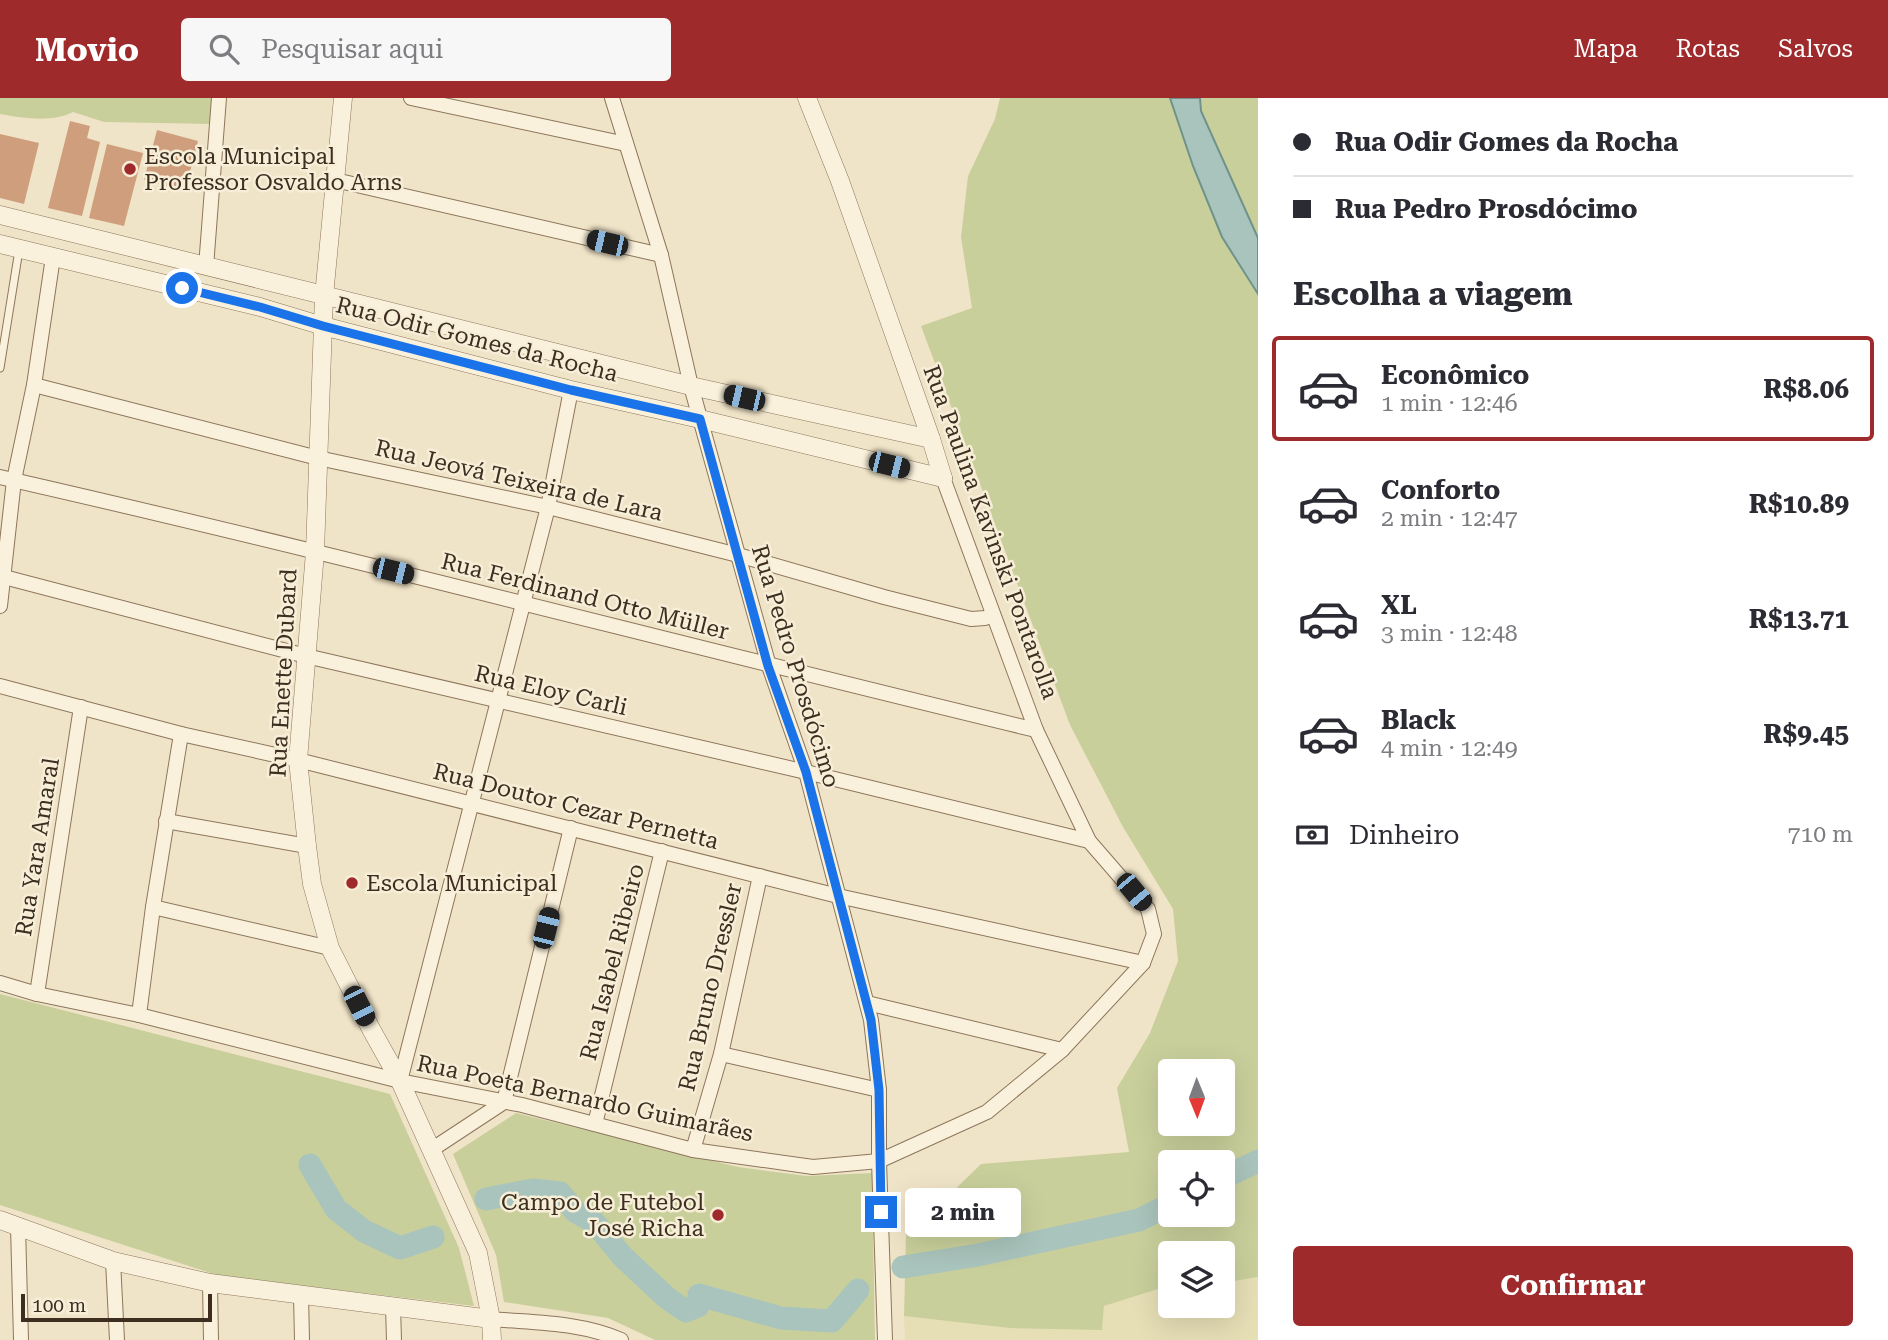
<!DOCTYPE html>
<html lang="pt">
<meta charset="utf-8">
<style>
:root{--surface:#fff;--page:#f7f7f7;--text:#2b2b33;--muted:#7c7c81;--line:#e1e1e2;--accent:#9e2a2b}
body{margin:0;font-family:"Roboto Serif",serif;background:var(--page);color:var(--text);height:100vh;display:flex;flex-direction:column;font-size:26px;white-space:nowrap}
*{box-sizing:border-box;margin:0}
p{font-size:23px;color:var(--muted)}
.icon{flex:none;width:38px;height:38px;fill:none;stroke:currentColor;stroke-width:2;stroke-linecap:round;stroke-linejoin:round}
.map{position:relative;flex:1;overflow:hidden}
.panel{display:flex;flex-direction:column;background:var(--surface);width:630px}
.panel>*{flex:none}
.top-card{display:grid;align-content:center;height:154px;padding:0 35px;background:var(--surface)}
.needle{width:46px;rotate:179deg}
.fabs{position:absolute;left:1158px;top:961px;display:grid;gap:14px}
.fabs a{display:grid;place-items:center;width:77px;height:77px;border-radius:7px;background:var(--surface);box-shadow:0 7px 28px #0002;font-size:35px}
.scale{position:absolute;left:21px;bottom:18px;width:191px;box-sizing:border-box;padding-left:7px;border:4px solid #3d2e20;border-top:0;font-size:19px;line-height:24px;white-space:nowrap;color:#3d2e20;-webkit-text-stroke:5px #f7eed8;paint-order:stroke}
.end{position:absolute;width:32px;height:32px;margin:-16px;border:9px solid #1a73e8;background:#fff;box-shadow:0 0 0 4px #fff}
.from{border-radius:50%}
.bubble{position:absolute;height:49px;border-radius:7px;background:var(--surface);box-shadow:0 7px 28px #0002;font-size:23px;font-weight:700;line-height:49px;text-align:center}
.car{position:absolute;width:21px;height:42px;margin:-21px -10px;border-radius:9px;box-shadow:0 0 5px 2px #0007;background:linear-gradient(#222 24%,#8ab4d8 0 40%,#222 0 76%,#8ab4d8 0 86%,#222 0)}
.top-card b{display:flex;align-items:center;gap:24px;height:66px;font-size:26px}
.top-card b+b{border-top:2px solid var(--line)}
.top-card i{width:18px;height:18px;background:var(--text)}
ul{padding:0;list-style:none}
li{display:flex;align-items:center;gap:21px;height:105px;margin:0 14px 10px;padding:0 21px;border:4px solid transparent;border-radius:7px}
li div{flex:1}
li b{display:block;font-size:26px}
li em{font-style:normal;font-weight:700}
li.on{border-color:var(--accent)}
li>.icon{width:63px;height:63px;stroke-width:1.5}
h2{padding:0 35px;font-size:32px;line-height:84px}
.pay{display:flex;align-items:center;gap:18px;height:77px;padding:0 35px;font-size:26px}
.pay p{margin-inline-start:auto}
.primary-button{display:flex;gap:14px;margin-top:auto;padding:14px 35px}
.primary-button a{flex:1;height:80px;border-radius:7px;background:var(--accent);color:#fff;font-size:28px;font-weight:700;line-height:80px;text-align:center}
header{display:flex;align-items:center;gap:42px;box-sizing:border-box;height:98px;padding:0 35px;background:var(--accent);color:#fff}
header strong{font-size:33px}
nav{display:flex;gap:38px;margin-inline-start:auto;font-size:24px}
.search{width:490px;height:63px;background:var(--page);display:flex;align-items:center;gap:18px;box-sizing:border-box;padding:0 24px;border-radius:7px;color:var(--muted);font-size:26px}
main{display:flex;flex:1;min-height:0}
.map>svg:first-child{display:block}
.farmland{fill:#e6deb5}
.green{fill:#c9cf9b;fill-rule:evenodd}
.water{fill:#a9c4bc;stroke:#6f938a;stroke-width:2}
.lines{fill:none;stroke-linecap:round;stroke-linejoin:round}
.river{stroke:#a9c4bc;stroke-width:23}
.building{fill:#cf9f7d}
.service-casing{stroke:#8d765c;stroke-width:9}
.minor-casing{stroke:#8d765c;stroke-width:16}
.tertiary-casing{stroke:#8d765c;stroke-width:19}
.service{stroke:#faf1dc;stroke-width:7}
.minor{stroke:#faf1dc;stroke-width:14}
.tertiary{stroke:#faf1dc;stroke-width:18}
.route{stroke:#1a73e8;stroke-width:9}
.poi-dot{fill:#9e2a2b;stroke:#f7eed8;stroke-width:2.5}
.labels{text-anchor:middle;stroke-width:5;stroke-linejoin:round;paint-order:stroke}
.poi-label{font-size:23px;fill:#3d2e20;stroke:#f7eed8;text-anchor:start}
.street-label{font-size:23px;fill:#3d2e20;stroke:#f7eed8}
</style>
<header>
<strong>Movio</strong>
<div class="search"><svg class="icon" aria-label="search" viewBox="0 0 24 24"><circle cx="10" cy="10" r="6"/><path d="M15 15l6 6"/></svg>Pesquisar aqui</div>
<nav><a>Mapa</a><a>Rotas</a><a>Salvos</a></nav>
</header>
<main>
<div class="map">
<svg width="1258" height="1242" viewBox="0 0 1258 1242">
<rect width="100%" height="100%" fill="#f0e4c8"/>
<path class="farmland" d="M1258,1179v63h-353l-1,-24 105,12 93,1 2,-23 67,-21v21h52v-23z"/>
<g class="green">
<path d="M0,0h212l-1,26 -107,-2 -31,-10c-22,11 -50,6 -73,2z"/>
<path d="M1000,0h170l23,68 29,71 36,57v983l-35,6v-30h-52v32l-67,21 -2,24 -93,-2 -105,-12 3,-124 36,9 38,-37 148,-12 -12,-64 33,-55 28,-72 -5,-52 -50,-82 -53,-102 -149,-399 51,-18 -11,-71 7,-61 27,-57zM1171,973h52v53h-52zM1171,1064h52v52h-52z"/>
<path d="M1200,0h58v140l-57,-127z"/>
<path d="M0,896l390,100 69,154 15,58 -254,-30 -220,-71z"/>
<path d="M516,1015l222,54 69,9 65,-3 3,167h-220l-47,-22 -104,-16 -8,-47 -43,-101z"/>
</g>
<path class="water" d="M1170,0h30l1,13 57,127v56l-36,-57 -29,-71z"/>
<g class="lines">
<g class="river">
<path d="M310,1067l26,44 28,22 36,17 33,-11"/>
<path d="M1223,1080l35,-17"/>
<path d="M486,1101l47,-9 27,3 16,19 18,10 29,35 44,41 19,13 12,-5 1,-11 82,23 51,3 26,-31"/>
<path d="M903,1169l75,-12 161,-35 32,-16"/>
</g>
</g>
<g class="building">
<path d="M70,23l20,5 -3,12 13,4 -18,74 -34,-8z"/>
<path d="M157,32l41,11 -13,50 -41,-11z"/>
<path d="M0,36l39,9 -15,61 -24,-6z"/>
<path d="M107,46l36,9 -19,73 -35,-8z"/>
</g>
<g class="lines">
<defs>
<path id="service" d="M0,270l19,-118"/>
<g id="minor">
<path d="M411,0l215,46"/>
<path d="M612,0l49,157 30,131 78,280 37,106 65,248 8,70v71l6,179"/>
<path d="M335,82l326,75"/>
<path d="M206,169l13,-169"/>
<path d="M34,287l284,73 230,49 190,48 146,42 87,22 14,-1 8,-3"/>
<path d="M0,379c347,79 690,170 1036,253"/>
<path d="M4,479l302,79 500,116 283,69"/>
<path d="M0,508l14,-126 20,-95 19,-128"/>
<path d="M0,588l181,48 117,26 540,136 305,67"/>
<path d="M166,723l141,25"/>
<path d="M153,809l177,41"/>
<path d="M0,885l37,11 102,21 261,66 122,24 171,45 120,17 66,-6 108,-49 75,-62 81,-87 11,-29 -6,-25 -59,-68 -53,-111 -93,-252"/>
<path d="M37,896l44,-287"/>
<path d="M867,905l195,47"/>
<path d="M139,917l14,-108 28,-173"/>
<path d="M721,956l158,36"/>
<path d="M400,983l148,-574 23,-117"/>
<path d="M595,1026l67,-273"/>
<path d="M431,1052l73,-48 67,-274"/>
<path d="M693,1052l28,-96 39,-178"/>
<path d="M18,1128l3,114"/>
<path d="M113,1163l4,79"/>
<path d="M210,1185l1,57"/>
<path d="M301,1197l1,45"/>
<path d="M393,1208l1,34"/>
<path d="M491,1221c43,4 90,3 130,21"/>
</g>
<g id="tertiary">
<path d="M343,0l-19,198 -9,256 -17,208 9,86 5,38 18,64 41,81 29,52 78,172 13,66 1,21"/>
<path d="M807,0l33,83 91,258 12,39"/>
<path d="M0,117l691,171 240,53"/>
<path d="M0,146l260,63 63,19 248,64 129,29 243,59"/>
<path d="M0,1122l113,41 97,22 281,36"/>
</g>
</defs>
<use href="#service" class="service-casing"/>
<use href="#minor" class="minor-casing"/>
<use href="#tertiary" class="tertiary-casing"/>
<use href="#service" class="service"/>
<use href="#minor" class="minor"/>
<use href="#tertiary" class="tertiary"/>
</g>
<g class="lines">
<path class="route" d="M182,190l78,19 63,19 248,64 129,29 68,247 38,106 65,248 8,70 2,122"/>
</g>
<g class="poi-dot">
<circle cx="130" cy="71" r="7"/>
<circle cx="352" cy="785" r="7"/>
<circle cx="718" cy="1117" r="7"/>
</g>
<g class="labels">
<g class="poi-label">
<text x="144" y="66">Escola Municipal<tspan x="144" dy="26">Professor Osvaldo Arns</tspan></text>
<text x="366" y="793">Escola Municipal</text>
<text x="704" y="1112" text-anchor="end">Campo de Futebol<tspan x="704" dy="26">José Richa</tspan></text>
</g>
<g class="street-label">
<text transform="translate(477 241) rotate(14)" y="8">Rua Odir Gomes da Rocha</text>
<text transform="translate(519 382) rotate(13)" y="8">Rua Jeová Teixeira de Lara</text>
<text transform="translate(991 434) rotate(70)" y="8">Rua Paulina Kavinski Pontarolla</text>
<text transform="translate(585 498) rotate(14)" y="8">Rua Ferdinand Otto Müller</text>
<text transform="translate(796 568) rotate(73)" y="8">Rua Pedro Prosdócimo</text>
<text transform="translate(283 575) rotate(-87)" y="8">Rua Enette Dubard</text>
<text transform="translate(551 592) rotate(13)" y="8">Rua Eloy Carli</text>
<text transform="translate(576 708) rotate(14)" y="8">Rua Doutor Cezar Pernetta</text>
<text transform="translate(37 749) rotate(-81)" y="8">Rua Yara Amaral</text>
<text transform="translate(612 864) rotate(-76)" y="8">Rua Isabel Ribeiro</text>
<text transform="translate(710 889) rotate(-77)" y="8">Rua Bruno Dressler</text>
<text transform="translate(585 1000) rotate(12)" y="8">Rua Poeta Bernardo Guimarães</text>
</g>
</g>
</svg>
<div class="fabs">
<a><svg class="needle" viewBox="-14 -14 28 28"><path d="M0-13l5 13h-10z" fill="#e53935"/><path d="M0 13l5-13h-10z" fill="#7c7c81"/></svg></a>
<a><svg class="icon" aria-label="locate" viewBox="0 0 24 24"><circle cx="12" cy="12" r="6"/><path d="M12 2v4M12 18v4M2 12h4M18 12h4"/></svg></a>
<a><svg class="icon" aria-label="layers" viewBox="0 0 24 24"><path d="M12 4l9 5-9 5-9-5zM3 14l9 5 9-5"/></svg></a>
</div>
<div class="scale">100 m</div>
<i class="end from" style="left:182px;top:190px"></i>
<i class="end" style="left:881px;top:1114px"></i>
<div class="bubble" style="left:905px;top:1090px;width:116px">2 min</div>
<i class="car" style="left:607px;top:145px;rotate:283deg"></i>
<i class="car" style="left:744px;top:300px;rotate:283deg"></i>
<i class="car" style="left:889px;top:367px;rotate:104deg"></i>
<i class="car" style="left:393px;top:473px;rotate:104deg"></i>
<i class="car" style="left:1134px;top:794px;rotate:140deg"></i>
<i class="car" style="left:546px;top:830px;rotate:14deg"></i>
<i class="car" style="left:359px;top:908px;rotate:153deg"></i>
</div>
<section class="panel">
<div class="top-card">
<b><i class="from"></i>Rua Odir Gomes da Rocha</b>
<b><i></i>Rua Pedro Prosdócimo</b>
</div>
<h2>Escolha a viagem</h2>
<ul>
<li class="on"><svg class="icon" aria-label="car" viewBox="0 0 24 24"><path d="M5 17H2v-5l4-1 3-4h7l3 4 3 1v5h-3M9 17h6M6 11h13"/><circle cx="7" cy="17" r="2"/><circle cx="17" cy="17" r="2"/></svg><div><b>Econômico</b><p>1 min · 12:46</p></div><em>R$8.06</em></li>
<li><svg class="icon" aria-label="car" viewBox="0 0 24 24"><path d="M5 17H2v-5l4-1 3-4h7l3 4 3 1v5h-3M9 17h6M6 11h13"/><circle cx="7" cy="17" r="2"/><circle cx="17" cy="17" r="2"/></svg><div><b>Conforto</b><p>2 min · 12:47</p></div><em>R$10.89</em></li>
<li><svg class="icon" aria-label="car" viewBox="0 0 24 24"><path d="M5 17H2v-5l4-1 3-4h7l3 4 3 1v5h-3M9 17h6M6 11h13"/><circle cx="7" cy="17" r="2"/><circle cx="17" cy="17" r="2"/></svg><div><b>XL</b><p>3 min · 12:48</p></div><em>R$13.71</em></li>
<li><svg class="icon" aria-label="car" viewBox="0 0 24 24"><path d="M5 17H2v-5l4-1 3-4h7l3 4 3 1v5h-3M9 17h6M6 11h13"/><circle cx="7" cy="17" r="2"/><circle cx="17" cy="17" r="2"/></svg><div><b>Black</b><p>4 min · 12:49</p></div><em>R$9.45</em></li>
</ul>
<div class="pay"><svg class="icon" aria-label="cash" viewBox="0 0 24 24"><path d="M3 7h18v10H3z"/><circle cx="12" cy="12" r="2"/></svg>Dinheiro<p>710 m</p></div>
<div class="primary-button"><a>Confirmar</a></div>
</section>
</main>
